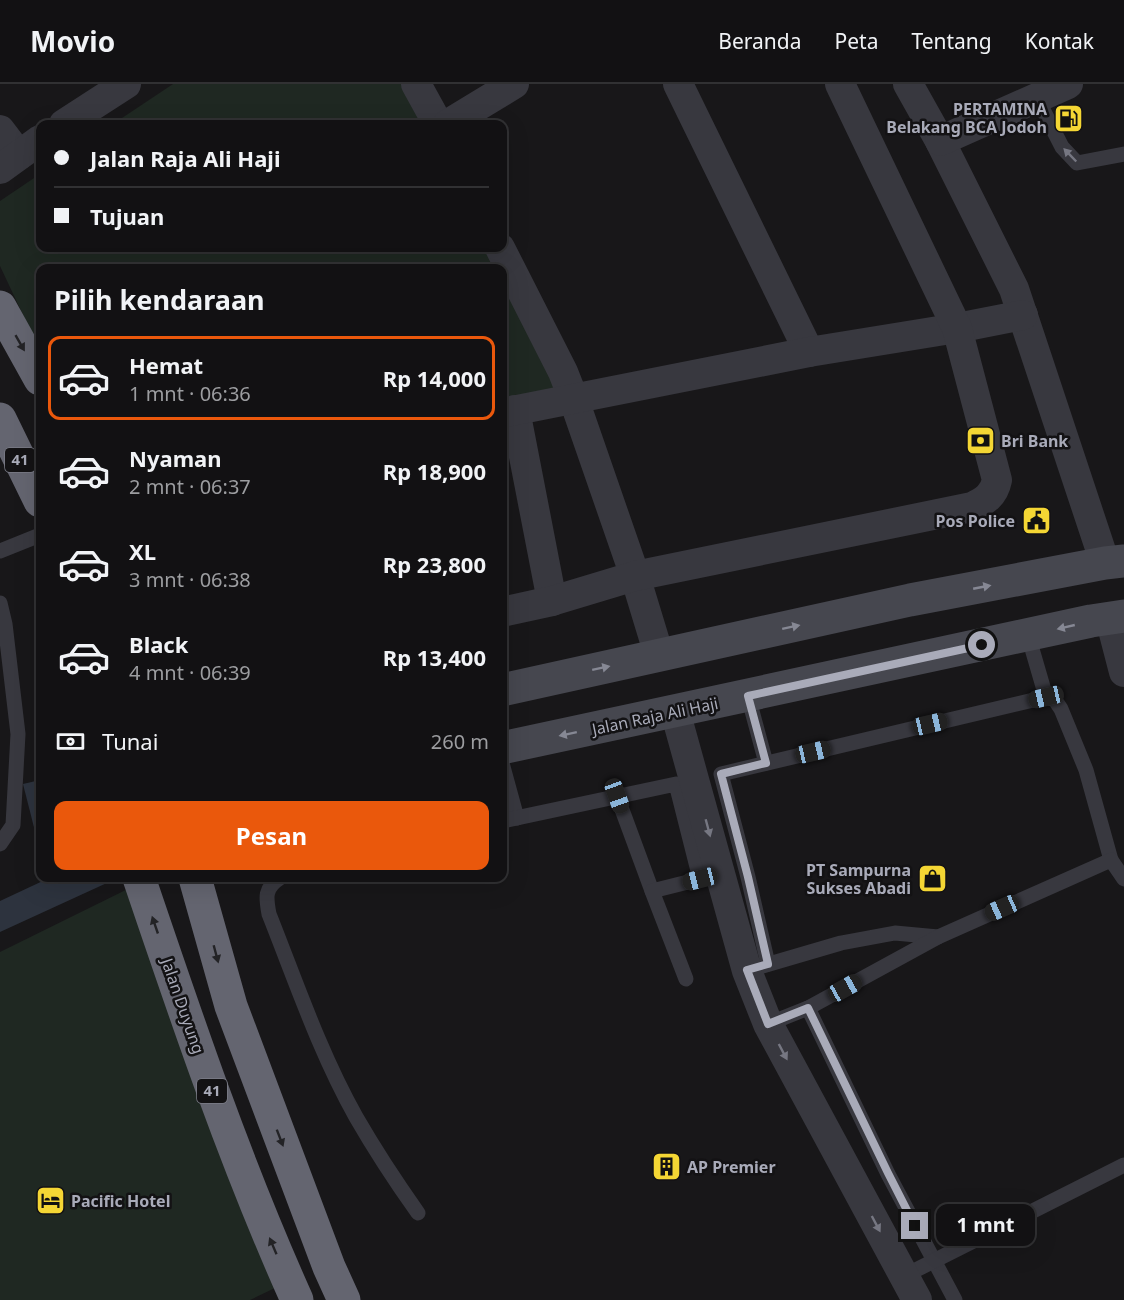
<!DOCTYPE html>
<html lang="id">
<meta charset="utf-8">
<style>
:root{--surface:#121113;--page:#1f1f21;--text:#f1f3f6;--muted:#9c9da0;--line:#313133;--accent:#ea580c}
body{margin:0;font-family:"Noto Sans",sans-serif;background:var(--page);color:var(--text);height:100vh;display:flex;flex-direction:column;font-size:22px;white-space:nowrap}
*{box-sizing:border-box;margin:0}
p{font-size:20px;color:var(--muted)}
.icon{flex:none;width:33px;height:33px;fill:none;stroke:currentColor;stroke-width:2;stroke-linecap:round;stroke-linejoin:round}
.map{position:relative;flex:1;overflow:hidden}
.sheet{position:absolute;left:36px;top:180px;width:471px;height:618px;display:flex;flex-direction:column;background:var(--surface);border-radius:12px;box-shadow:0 6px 24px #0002,0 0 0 2px var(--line)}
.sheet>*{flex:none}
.guide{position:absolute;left:36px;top:36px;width:471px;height:132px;border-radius:12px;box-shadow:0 6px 24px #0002,0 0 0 2px var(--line);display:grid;align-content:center;height:132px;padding:0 18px;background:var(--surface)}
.end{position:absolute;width:27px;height:27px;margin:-14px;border:8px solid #a9abb9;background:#111;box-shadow:0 0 0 3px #111}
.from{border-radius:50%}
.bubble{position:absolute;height:42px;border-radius:12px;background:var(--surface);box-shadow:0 6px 24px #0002,0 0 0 2px var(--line);font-size:20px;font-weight:700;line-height:42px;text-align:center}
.car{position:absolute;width:18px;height:36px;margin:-18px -9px;border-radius:8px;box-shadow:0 0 4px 2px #0007;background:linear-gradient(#222 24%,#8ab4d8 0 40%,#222 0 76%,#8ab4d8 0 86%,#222 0)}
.guide b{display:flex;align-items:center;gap:21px;height:57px;font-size:22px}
.guide b+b{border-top:2px solid var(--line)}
.guide i{width:15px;height:15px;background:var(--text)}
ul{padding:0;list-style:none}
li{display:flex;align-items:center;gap:18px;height:84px;margin:0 12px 9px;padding:0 6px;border:3px solid transparent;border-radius:12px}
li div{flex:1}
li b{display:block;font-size:22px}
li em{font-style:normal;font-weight:700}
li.active{border-color:var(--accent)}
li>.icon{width:54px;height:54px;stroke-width:1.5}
h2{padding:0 18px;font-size:27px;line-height:72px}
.pay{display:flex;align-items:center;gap:15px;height:66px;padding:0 18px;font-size:22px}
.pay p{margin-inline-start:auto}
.primary-button{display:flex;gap:12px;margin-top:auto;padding:12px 18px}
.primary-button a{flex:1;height:69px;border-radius:12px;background:var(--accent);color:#fff;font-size:24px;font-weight:700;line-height:69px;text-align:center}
header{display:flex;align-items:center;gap:36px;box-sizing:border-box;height:84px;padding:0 30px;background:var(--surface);border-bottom:2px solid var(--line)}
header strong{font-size:28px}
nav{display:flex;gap:33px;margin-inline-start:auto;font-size:21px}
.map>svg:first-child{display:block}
.green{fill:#1f2822}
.water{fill:#2d333e}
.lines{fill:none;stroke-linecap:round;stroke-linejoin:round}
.lane{stroke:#38383f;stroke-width:15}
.street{stroke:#38383f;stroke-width:30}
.secondary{stroke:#46474f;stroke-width:33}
.highway{stroke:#646570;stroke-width:33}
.oneway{fill:#767782}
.oneway2{fill:#232326}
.oneway3{fill:#868894}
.route{stroke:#a9abb9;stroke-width:8}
.labels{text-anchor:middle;stroke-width:5;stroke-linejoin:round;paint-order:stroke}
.shield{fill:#131214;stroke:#7c7d88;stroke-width:1.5}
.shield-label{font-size:15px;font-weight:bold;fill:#a9abb9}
.poi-label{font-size:16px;font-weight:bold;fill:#a9abb9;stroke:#131214;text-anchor:end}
.street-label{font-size:16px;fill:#a9abb9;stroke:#131214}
</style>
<header>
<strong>Movio</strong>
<nav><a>Beranda</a><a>Peta</a><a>Tentang</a><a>Kontak</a></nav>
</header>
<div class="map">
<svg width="1124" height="1216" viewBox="0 0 1124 1216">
<rect width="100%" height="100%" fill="#181719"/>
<g class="green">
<path d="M173,0h235l21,40h-316z"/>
<path d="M40,90v74h453l76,148 -66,13 -1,-141h-462v83l-40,-85v-65z"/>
<path d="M150,794l148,399 -48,23h-250v-348z"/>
</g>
<g class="water">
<path d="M40,696v71l-17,-67z"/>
<path d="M47,794h60l2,4 -109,50v-31l47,-22z"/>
</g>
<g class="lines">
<g class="lane">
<path d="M1037,14l25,49 15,16 47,-9"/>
<path d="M0,467l40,-16"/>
<path d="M0,519l5,21 13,110 -5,91 -13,19"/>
<path d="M1028,551l18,62"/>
<path d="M748,612l18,67"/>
<path d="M502,679l15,55"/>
<path d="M617,712l35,95"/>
<path d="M502,737l174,-37 24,95 20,-5"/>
<path d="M280,794c-16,10 -14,20 -11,36 27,68 51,139 87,203 19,33 40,65 62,96"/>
<path d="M768,880l-20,-87 -27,-103 325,-77 9,3 6,9 25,61 25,90"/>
<path d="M759,883l82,-24 54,-10 43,4"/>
<path d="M686,895l-34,-88 48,-12"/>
<path d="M808,924l80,166 67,126"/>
<path d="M768,940l40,-16 130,-71 173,-77 13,19"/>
<path d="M904,1192l220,-111"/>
</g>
<g class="street">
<path d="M416,0l22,40"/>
<path d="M678,0l131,268"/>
<path d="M908,0l32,57 74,148 91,274"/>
<path d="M64,40l62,-40"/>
<path d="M448,40l66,-40"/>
<path d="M0,46l19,25"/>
<path d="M940,57l128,-57"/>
<path d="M0,85l40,-29"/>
<path d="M500,164l63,124 11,28 61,176 24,79"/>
<path d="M515,326l37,191"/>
<path d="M502,329l307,-61 148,-24 66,-13"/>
<path d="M502,528l50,-11 83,-25 337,-69c13,-6 22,-12 25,-27l-40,-152 -117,-244"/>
<path d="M1110,534l14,54"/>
<path d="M675,627l72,260 21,53 149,276"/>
</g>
<g class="secondary">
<path d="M502,606l408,-90 195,-37 19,-2"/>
<path d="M502,664l589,-127 33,-5"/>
</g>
<g class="highway">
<path d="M0,223l40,72"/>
<path d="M0,335l40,82"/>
<path d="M139,794c48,142 96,284 158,422"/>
<path d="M195,794l36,128 98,261 15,33"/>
</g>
</g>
<defs><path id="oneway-solid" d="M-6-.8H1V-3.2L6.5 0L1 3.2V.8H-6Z" transform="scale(1.5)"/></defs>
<g class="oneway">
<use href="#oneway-solid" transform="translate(1070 71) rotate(-134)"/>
<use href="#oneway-solid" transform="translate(708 744) rotate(75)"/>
<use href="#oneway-solid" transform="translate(783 968) rotate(62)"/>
<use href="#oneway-solid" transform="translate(876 1140) rotate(62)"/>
</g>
<g class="oneway2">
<use href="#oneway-solid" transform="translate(20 259) rotate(60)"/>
<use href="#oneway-solid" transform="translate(155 841) rotate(-109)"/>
<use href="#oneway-solid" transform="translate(216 870) rotate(75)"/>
<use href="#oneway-solid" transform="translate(280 1054) rotate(69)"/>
<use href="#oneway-solid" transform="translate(273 1162) rotate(-113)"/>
</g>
<g class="oneway3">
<use href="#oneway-solid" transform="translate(982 503) rotate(-11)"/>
<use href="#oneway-solid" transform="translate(791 543) rotate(-12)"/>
<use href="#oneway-solid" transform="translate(1066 543) rotate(167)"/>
<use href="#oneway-solid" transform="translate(601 584) rotate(-12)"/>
<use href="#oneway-solid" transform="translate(568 650) rotate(168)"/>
</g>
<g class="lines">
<path class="route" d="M915,1142l-27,-53 -80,-165 -40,16 -21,-54 21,-6 -20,-87 -27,-103 45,-11 -18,-67 234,-51"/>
</g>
<defs>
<symbol id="fuel-square" viewBox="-11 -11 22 22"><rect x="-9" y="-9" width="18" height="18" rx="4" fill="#f4d634" stroke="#131214"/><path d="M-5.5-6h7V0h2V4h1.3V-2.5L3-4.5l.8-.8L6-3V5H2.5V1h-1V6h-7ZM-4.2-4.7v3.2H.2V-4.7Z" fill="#111"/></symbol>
<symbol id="bank-square" viewBox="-11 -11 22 22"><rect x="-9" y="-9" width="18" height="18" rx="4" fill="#f4d634" stroke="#131214"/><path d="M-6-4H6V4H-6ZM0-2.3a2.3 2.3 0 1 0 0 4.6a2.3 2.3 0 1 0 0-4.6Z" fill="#111"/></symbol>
<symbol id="civic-square" viewBox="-11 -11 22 22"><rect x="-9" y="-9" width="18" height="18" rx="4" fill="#f4d634" stroke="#131214"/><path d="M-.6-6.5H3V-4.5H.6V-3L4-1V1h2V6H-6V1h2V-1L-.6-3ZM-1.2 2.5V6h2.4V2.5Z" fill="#111"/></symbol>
<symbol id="shop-square" viewBox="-11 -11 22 22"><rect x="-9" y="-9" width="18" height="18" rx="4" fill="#f4d634" stroke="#131214"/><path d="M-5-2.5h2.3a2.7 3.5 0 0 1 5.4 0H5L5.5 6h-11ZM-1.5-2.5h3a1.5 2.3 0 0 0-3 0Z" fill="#111"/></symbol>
<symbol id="building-square" viewBox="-11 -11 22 22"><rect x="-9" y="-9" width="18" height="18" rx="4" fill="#f4d634" stroke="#131214"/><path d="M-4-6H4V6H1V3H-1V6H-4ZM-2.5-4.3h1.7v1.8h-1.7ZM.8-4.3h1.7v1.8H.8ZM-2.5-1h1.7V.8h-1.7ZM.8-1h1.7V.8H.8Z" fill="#111"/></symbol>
<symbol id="hotel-square" viewBox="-11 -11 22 22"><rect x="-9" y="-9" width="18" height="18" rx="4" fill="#f4d634" stroke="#131214"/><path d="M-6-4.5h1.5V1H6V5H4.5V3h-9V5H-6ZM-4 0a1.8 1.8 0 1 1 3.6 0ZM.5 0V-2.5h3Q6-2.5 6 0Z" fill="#111"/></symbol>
</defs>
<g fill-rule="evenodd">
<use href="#fuel-square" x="1052" y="18" width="33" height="33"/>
<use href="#bank-square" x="964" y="340" width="33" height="33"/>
<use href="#civic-square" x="1020" y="420" width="33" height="33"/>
<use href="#shop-square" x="916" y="778" width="33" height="33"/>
<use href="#building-square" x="650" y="1066" width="33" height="33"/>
<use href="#hotel-square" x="34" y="1100" width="33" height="33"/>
</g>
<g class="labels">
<g class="shield">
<rect x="5" y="364" width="30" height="24" rx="4.5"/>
<rect x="197" y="995" width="30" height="24" rx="4.5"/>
</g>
<g class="shield-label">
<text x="20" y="381">41</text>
<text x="212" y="1012">41</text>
</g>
<g class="poi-label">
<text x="1047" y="31">PERTAMINA<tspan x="1047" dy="18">Belakang BCA Jodoh</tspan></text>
<text x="1001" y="363" text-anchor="start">Bri Bank</text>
<text x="1015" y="443">Pos Police</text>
<text x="911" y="792">PT Sampurna<tspan x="911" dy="18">Sukses Abadi</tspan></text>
<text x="687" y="1089" text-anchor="start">AP Premier</text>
<text x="71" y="1123" text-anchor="start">Pacific Hotel</text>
</g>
<g class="street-label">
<text transform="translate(655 632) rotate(-12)" y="6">Jalan Raja Ali Haji</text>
<text transform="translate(183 922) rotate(71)" y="6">Jalan Duyung</text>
</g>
</g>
</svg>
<i class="end from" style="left:982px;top:561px"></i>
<i class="end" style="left:915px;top:1142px"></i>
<div class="bubble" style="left:936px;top:1120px;width:99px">1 mnt</div>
<i class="car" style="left:1046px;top:613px;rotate:257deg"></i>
<i class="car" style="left:930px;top:640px;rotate:77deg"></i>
<i class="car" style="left:813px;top:668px;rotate:77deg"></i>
<i class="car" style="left:617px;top:712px;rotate:160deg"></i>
<i class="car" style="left:700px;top:795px;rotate:256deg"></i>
<i class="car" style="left:1002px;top:824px;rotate:246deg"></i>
<i class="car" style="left:845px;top:904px;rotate:61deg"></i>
<div class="guide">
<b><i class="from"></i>Jalan Raja Ali Haji</b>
<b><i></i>Tujuan</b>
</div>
<section class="sheet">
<h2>Pilih kendaraan</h2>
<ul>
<li class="active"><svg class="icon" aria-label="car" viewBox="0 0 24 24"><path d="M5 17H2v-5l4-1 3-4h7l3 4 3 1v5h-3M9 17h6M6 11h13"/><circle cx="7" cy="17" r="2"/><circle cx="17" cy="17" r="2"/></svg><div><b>Hemat</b><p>1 mnt · 06:36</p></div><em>Rp 14,000</em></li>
<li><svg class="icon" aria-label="car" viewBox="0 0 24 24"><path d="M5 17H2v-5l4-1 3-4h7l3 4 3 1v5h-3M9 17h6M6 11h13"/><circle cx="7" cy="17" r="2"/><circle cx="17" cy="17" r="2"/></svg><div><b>Nyaman</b><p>2 mnt · 06:37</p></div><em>Rp 18,900</em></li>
<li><svg class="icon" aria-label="car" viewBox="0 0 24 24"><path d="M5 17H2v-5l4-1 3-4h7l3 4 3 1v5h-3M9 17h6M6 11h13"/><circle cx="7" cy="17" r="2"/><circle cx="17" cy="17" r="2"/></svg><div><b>XL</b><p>3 mnt · 06:38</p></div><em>Rp 23,800</em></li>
<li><svg class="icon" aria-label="car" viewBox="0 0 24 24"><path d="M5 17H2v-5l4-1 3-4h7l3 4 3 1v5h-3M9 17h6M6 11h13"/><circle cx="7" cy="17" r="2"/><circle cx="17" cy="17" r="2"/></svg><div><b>Black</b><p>4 mnt · 06:39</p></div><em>Rp 13,400</em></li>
</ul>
<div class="pay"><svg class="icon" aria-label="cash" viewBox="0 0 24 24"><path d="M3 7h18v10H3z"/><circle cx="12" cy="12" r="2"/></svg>Tunai<p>260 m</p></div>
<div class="primary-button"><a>Pesan</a></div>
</section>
</div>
